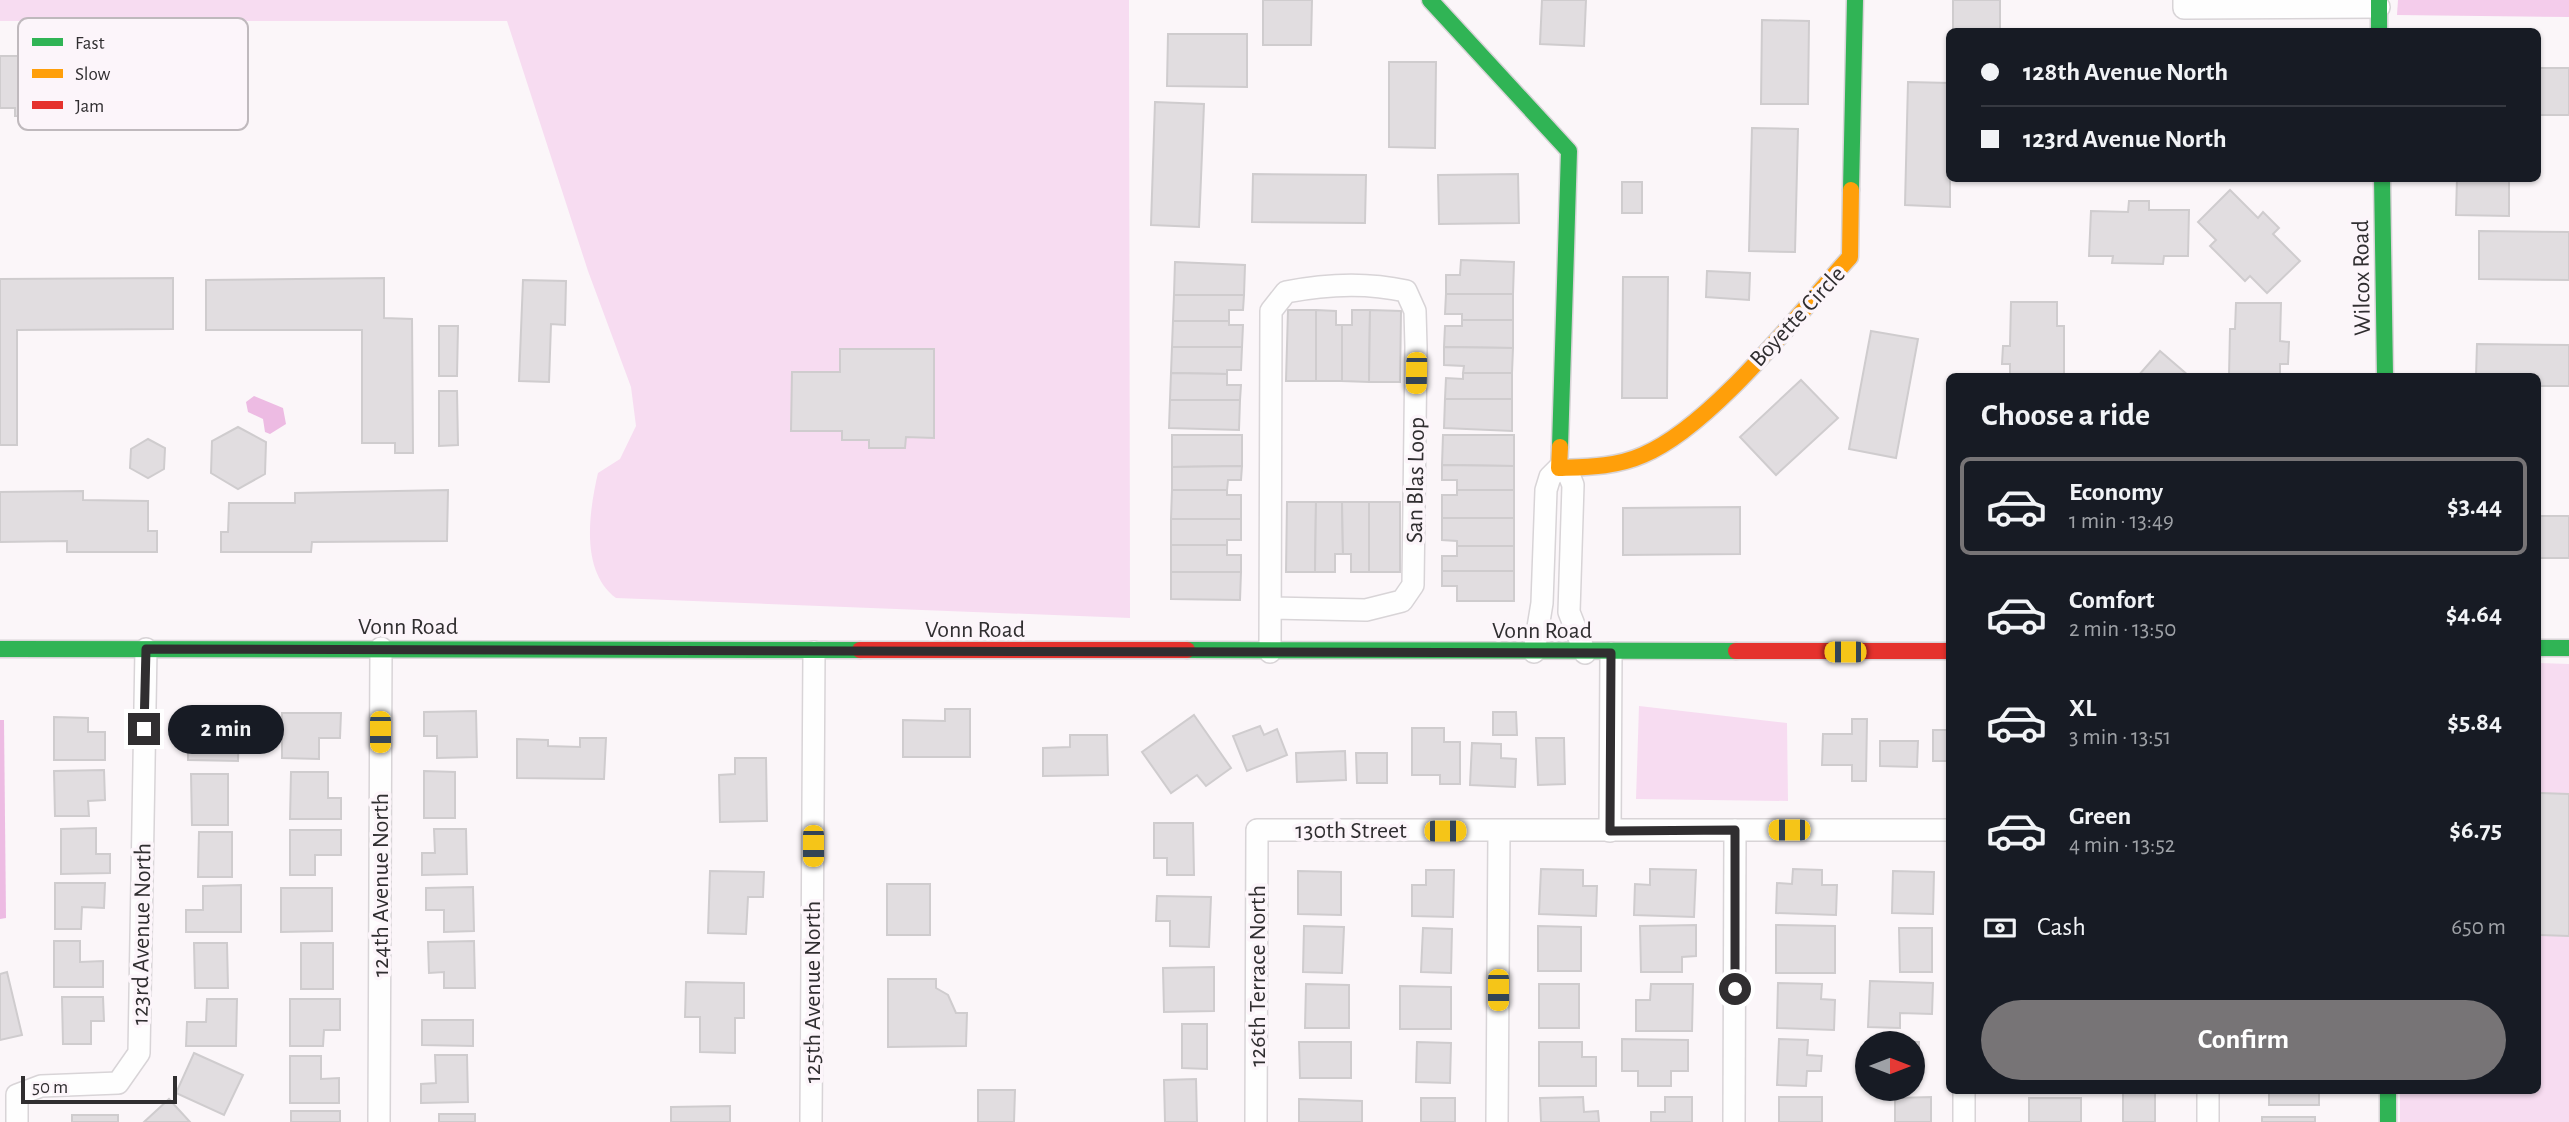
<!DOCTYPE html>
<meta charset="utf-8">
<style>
:root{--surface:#171b24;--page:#20242c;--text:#f1f3f6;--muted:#9ea1a6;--line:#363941;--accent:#777476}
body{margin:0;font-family:"Alegreya Sans",sans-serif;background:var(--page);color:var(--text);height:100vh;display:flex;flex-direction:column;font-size:26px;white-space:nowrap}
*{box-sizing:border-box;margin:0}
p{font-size:23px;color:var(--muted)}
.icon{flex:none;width:38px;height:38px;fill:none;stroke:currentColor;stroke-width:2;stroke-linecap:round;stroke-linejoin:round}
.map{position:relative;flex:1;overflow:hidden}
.drawer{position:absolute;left:1946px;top:373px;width:595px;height:721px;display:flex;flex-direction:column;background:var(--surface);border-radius:10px;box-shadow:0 2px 5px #0004}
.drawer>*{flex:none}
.hud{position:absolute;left:1946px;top:28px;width:595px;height:154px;border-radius:10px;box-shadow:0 2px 5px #0004;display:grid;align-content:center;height:154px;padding:0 35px;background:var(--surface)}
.needle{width:46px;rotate:90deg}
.tools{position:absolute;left:1855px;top:1031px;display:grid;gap:14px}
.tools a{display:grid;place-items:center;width:70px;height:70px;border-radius:50%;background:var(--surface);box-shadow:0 2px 5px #0004;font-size:35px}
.scale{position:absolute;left:21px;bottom:18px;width:156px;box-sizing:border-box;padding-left:7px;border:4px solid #302e30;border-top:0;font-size:19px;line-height:24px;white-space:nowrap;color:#302e30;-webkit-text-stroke:5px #fcf5fa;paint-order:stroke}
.end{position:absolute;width:32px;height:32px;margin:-16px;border:9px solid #302e30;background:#fff;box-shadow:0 0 0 4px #fff}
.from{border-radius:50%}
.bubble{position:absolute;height:49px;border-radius:24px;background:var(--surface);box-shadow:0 2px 5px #0004;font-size:23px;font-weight:700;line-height:49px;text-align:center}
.car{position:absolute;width:21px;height:42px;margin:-21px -10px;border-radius:9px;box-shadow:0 0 5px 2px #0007;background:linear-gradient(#f5c518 24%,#345 0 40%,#f5c518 0 76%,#345 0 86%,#f5c518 0)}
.hud b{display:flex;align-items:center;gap:24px;height:66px;font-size:26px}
.hud b+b{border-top:2px solid var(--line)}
.hud i{width:18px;height:18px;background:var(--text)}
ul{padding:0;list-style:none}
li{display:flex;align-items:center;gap:21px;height:98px;margin:0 14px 10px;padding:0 21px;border:4px solid transparent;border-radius:10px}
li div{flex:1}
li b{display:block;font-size:26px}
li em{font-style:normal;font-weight:700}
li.on{border-color:var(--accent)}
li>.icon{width:63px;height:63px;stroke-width:1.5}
h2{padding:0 35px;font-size:32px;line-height:84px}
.pay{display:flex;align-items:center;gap:18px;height:77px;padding:0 35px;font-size:26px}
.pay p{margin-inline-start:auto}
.button{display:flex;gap:14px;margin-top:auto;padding:14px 35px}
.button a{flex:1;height:80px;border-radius:42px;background:var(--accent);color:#fff;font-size:28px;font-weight:700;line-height:80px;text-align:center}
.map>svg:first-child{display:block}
.green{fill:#f7dcf1}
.forest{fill:#f4cceb}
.water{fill:#edbbe3}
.building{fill:#e1dde0;stroke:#cfccce;stroke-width:2}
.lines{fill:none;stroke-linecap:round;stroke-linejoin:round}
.street-casing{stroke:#d8d4d7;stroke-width:24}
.fast-casing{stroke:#d8d4d7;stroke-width:19}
.slow-casing{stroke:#d8d4d7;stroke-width:19}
.jam-casing{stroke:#d8d4d7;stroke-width:19}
.street{stroke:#fefefe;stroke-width:21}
.fast{stroke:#30b455;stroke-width:16}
.slow{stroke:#ff9f0a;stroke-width:16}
.jam{stroke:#e5322d;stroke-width:16}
.route{stroke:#302e30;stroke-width:9}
.labels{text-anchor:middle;stroke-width:7;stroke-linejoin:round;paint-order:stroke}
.street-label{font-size:24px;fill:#302e30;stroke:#fcf5fa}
.key{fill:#fcf5fa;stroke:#bfb9bd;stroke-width:2}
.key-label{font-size:19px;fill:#302e30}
</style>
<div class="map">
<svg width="2569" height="1122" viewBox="0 0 2569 1122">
<rect width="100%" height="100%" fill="#fbf6f9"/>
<g class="green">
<path d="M0,0h1129l1,618 -514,-20c-36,-27 -27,-86 -18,-125l22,-14 16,-33 -5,-39 -43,-116 -81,-250h-507z"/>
<path d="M2538,663l31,1v458h-169v-32h138z"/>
<path d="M1639,706l148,17 1,78 -152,-2z"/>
</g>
<path class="forest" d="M2398,0h171v17l-172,-2z"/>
<g class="water">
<path d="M254,396l29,12 3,16 -16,10 -5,-2 -2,-13 -15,-7 -2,-10z"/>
<path d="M0,720h4l2,198 -6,1z"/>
</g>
<g class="building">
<path d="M1263,0h49l-1,45h-48z"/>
<path d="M1542,0h44l-2,46 -44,-2z"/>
<rect x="1953" y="0" width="47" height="32"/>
<path d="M1762,20l47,1 -1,83h-47z"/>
<path d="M1168,34h79v53l-80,-1z"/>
<path d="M0,56h37v9h98l1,4h31v17l11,1 -1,39 -41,-1v-8l-121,-1v-8h-15z"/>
<path d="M1389,62h47l-1,86 -46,-1z"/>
<rect x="2538" y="68" width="31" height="47"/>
<path d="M1908,82l42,1v124l-45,-2z"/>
<path d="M1155,102l49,2 -5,123 -48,-2z"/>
<path d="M1752,128l46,1 -3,123 -46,-1z"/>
<path d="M1253,174l113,1 -1,48 -113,-1z"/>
<path d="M1518,174l1,49 -80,1 -1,-49z"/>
<path d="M2457,178h52v38l-53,-1z"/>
<rect x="1622" y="182" width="20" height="31"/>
<path d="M2230,190l28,28 5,-6 16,16 -6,6 27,27 -33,32 -17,-17 -5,5 -35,-35 6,-6 -18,-18z"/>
<path d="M2129,201h20v9h40l-1,46h-24l-1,8 -51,-1 1,-7h-24l2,-45 37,1z"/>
<path d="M2479,231l90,1v48l-90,-1z"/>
<path d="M1461,260l53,2 -1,32h-67v-19h14z"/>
<path d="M1175,262l70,3 -1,30h-70z"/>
<path d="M1707,271l43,2 -1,27 -43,-3z"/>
<path d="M1623,277h45l-1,121h-45z"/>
<path d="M173,278v51l-156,1v115h-17v-166z"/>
<path d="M384,278v40l28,1 1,134h-18v-10h-33v-113h-156v-50z"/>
<path d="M523,280l43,1 -1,44 -14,-1 -2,58 -30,-1z"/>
<path d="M1446,294h67v26h-51v-6h-17z"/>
<path d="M1174,295h70l-1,15h-14v11h-56z"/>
<path d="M2011,302h46v24h7v50h-54v-12h-8l1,-18h7z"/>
<path d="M2236,303h45l-1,38 9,1 -1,22h-8v12h-51l1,-47h5z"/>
<path d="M1288,310h28v71h-30z"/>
<path d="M1316,310l20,1v14h6v56h-26z"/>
<path d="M1352,310h18l-1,72 -27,-1v-56h10z"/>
<path d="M1370,310l31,1 -1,71h-31z"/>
<path d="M1462,320h51v28l-69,-1 1,-21h17z"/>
<path d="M1173,321h56v4h14l-1,22h-70z"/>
<path d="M439,326h19l-1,50h-18z"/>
<path d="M1871,331l47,8 -22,119 -47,-9z"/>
<path d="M2477,344l92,1v41h-31v-10h-62z"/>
<path d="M1172,347h70l-1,23h-14v4l-56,-1z"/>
<path d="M1444,347l69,1 -1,25h-49l1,-7 -20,-1z"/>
<path d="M840,349h94v89l-28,-1 -1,11h-36v-8h-27v-9h-51l1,-59h48z"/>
<path d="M2160,351l29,25h-51z"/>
<path d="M1171,373l56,1v11h14l-1,15h-70z"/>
<path d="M1463,373h49v26h-67l1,-21 17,1z"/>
<path d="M1801,380l37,38 -62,57 -36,-38z"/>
<path d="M439,391h18l1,54 -19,1z"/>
<path d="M1445,399h67v32l-68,-3z"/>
<path d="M1170,400h70l-1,30 -70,-2z"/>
<path d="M238,427l28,15 -1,32 -27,15 -27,-16 1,-32z"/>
<path d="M1172,435h70v31l-70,1z"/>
<path d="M1443,435h71v31l-72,-1z"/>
<path d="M148,439l17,9 -1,21 -16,9 -18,-10 1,-19z"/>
<path d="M1442,465l72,1v24h-57v-10h-15z"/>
<path d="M1242,466l-1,14h-13l-1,10h-55v-23z"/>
<path d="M448,490l-1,51 -135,1 -1,10h-90v-20h7l1,-29h66v-10z"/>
<path d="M1172,490h55v5h14v24h-70z"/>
<path d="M1457,490h57v28h-72v-23h15z"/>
<path d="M83,491v9l65,1v30h9v21h-90v-11l-67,1v-50z"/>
<path d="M1287,502h29l-1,70h-29z"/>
<path d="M1316,502h26l1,52h-8v18h-20z"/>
<path d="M1342,502h27v70h-18v-18h-8z"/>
<rect x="1369" y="502" width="31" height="70"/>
<path d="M1740,507v47l-117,1v-47z"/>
<rect x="2538" y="516" width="31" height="42"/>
<path d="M1442,518h72v28h-57v-5l-15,-1z"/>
<path d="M1171,519h70v21h-14v5h-56z"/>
<path d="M1171,545h56v10h14v17h-70z"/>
<path d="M1457,546h57v25h-72v-15h15z"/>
<path d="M1442,571h72v30h-57v-15h-15z"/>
<path d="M1171,572h70l-1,28 -69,-1z"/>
<path d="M945,709h25v48h-67v-37l42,1z"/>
<path d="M476,711l1,46 -40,1v-22h-13v-24z"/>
<path d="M1493,712h23l1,23h-24z"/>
<path d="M210,713h29l-1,48 -50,-1v-25h21z"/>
<path d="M282,713h59l-1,25h-21v21l-37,-1z"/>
<path d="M1194,715l37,53 -25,18 -9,-11 -26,18 -29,-41z"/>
<path d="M54,717l34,1v14h17v28h-51z"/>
<path d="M1852,719h15l-1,62h-14v-16h-30l1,-31h29z"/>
<path d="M1260,726l4,9 13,-6 10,26 -40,16 -14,-35z"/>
<path d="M1412,728h32v14h16v42h-20v-9h-28z"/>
<rect x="1933" y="730" width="17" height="31"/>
<path d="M1070,735h37l1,40 -65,1v-28l27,-1z"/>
<path d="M580,738h26l-2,41 -87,-1v-39l31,1v6l32,1z"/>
<path d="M1536,738h28l1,46 -27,1z"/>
<path d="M1880,741h38l-1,26 -37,-1z"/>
<path d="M1472,743l29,1v14l15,1 -1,28 -45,-2z"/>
<path d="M1345,751l1,29 -49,2 -1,-29z"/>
<path d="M1356,753h31v30h-30z"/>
<path d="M735,758h31l1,63 -47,1 -1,-47 16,-1z"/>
<path d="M104,770l1,30 -17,1 1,15h-34l-1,-45z"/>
<path d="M424,771l31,1v46h-31z"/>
<path d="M291,772h37v26h13v21h-51z"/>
<path d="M191,774h37v51h-36z"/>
<path d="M2538,793l31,1v142l-31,-1z"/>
<path d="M1154,823h39l1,52h-27v-17h-13z"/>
<path d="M96,828v26h14v19l-49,1v-45z"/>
<path d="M434,829h32l1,45 -45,1v-22h13z"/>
<path d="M290,830h51v25h-26v20h-25z"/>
<path d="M199,832h33v45h-34z"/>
<path d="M1541,869l42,1v16h14l-1,30 -57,-2z"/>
<path d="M1650,869l46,1 -2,47 -60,-2 1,-31 15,1z"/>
<path d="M1793,869l29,1v15h15l-1,30 -60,-2 1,-30 15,1z"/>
<path d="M1426,870h28l-1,47 -41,-1v-31h14z"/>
<path d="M710,871l54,1 -1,25h-15l-2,37 -38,-1z"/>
<path d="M1298,871l43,1v43l-43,-1z"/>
<path d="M1893,871l41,1 -1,42 -41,-1z"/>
<path d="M55,883h50l-1,25 -22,-1 -1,22h-26z"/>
<rect x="887" y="884" width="43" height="51"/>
<path d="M241,885v47h-55v-22h17v-24z"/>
<path d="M473,887l1,44 -30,1v-22h-18v-22z"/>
<path d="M281,888h51v43l-51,1z"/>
<path d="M1157,896l54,1 -2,50 -39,-1v-25h-14z"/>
<path d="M1696,925v31l-14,1v15h-41l-1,-46z"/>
<path d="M1776,925l59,1v47h-59z"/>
<path d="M1304,926l40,1 -2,46 -39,-1z"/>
<path d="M1538,926l43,1v44h-43z"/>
<path d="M1423,928l29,1 -1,44 -30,-1z"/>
<path d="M1899,928h33v44h-32z"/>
<path d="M54,941h26v21l23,-1v26h-49z"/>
<path d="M474,941l1,47h-31v-16l-15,1 -1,-31z"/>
<path d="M194,943h33l1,45h-33z"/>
<rect x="301" y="943" width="32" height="46"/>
<path d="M1214,967v44l-50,1 -1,-44z"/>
<path d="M7,972l15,63 -22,5v-66z"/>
<path d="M888,979h48v9l12,7 8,18h11l-1,33 -78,1z"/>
<path d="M1870,981l63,2 -1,31 -32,-1v15l-32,-1z"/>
<path d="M686,982l58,1v35h-9v35l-35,-1v-35h-15z"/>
<path d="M1778,983l44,1 -1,15 14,1 -1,30 -57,-2z"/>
<path d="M1306,984l43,1v43h-44z"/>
<rect x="1539" y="984" width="40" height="44"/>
<path d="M1651,984h42l-1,47h-56v-31h14z"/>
<path d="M1400,986l51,1v42h-51z"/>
<path d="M62,997h41l1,24h-13v23h-28z"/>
<path d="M207,999h30l-1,47h-50l1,-24h19z"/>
<path d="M290,999h50v31h-16l-1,16h-33z"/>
<path d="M422,1020h51v26l-51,-1z"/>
<path d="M1182,1024h25v45l-25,-1z"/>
<path d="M1622,1039l66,1v31h-17v15h-33v-15h-16z"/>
<path d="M1779,1039l29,1 -1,15 15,1 -1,15h-14l-1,15 -29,-1z"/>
<path d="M1881,1041l38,1 -1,28h-5v-27z"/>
<path d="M1299,1042h52v36h-51z"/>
<path d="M1417,1042l34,1 -1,40 -34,-1z"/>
<path d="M1539,1042h43v15h14v29h-57z"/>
<path d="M194,1053l49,22 -19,40 -48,-22z"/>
<path d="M435,1055h32l1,47 -47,1v-19l15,-1z"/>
<path d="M290,1056h31v23l18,-1v25h-49z"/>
<path d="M1196,1079l1,43h-32l-1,-42z"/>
<path d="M978,1090h37l-1,32h-36z"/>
<rect x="2269" y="1090" width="50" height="15"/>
<rect x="2123" y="1091" width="32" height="31"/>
<path d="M1583,1097l1,15 14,-1 1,11h-58l-1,-24z"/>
<path d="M1665,1097h27v25h-41v-10h14z"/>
<rect x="1779" y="1097" width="43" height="25"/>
<path d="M1931,1097v25h-36v-24z"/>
<rect x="1421" y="1098" width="34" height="24"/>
<rect x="2029" y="1098" width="52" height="24"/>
<path d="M169,1099l21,23h-46z"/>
<path d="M1299,1099l63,2v21h-63z"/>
<path d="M730,1106v16h-59v-15z"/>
<rect x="291" y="1111" width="49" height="11"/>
<rect x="439" y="1114" width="36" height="8"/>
<rect x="72" y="1115" width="46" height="7"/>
<rect x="2262" y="1117" width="53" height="5"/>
</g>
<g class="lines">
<defs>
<g id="street">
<path d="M2184,0v8l195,-1"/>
<path d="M1270,652l1,-341 15,-19c40,-8 80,-10 120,-1l9,20 1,36 -3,238 -11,16 -36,9 -94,-2"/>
<path d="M1534,652l8,-49 4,-113 4,-13 9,-9 10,7 4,10 -4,127 16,41"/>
<path d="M1610,831l1,-178"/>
<path d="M1964,1090v32"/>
<path d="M17,1122v-27l24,-9 77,-3 21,-30 7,-404"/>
<path d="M379,1122l2,-474"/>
<path d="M811,1122l3,-470"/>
<path d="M1256,1122l1,-292h693"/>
<path d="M1497,1122l2,-291"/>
<path d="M1734,1122l1,-292"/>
<path d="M2208,1122v-32"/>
</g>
<g id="fast">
<path d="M1430,0l139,151 -9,296"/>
<path d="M2379,0v32"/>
<path d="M2382,178l3,198"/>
<path d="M1851,190l4,-190"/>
<path d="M2538,648h31"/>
<path d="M0,649l860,1"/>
<path d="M1187,650l549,1"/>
<path d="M2388,1090v32"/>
</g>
<path id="slow" d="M1560,447l-1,21c28,-1 57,-1 84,-13 69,-29 155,-141 207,-198l1,-67"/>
<g id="jam">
<path d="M860,650h327"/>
<path d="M1736,651h214"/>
</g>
</defs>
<use href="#street" class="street-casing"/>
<use href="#fast" class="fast-casing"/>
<use href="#slow" class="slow-casing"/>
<use href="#jam" class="jam-casing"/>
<use href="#street" class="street"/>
<use href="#fast" class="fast"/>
<use href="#slow" class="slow"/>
<use href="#jam" class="jam"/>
</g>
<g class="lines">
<path class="route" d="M144,729l2,-80 1465,4 -1,178 125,-1v159"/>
</g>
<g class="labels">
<g class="street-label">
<text transform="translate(2361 278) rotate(-91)" y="8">Wilcox Road</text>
<text transform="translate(1797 316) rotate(-47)" y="8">Boyette Circle</text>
<text transform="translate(1415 480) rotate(-89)" y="8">San Blas Loop</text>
<text x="408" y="634">Vonn Road</text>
<text x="975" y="637">Vonn Road</text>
<text x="1542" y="638">Vonn Road</text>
<text x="1351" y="838">130th Street</text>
<text transform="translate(380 885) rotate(-90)" y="8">124th Avenue North</text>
<text transform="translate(141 934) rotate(-89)" y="8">123rd Avenue North</text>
<text transform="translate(1257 976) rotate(-90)" y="8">126th Terrace North</text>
<text transform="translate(812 992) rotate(-90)" y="8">125th Avenue North</text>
</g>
</g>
<rect x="18" y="18" width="230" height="112" rx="10" class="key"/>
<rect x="32" y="38" width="31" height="8" fill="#30b455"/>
<rect x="32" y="69" width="31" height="9" fill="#ff9f0a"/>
<rect x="32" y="101" width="31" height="8" fill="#e5322d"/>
<g class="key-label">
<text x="75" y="49">Fast</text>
<text x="75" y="80">Slow</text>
<text x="75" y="112">Jam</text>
</g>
</svg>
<div class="tools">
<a><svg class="needle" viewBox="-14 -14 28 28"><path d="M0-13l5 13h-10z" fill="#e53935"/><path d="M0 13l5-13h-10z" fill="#9ea1a6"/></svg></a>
</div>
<div class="scale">50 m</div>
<i class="end from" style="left:1735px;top:989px"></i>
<i class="end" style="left:144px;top:729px"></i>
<div class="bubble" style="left:168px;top:705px;width:116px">2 min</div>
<i class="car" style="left:1416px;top:373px;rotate:181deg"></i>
<i class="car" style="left:1845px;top:652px;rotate:270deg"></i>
<i class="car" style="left:380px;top:732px;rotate:180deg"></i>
<i class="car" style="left:1789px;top:830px;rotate:270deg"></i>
<i class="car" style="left:1445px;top:831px;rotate:90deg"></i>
<i class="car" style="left:813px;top:846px;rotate:180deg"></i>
<i class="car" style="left:1498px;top:990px;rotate:180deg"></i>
<div class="hud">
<b><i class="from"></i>128th Avenue North</b>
<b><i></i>123rd Avenue North</b>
</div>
<section class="drawer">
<h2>Choose a ride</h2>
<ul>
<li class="on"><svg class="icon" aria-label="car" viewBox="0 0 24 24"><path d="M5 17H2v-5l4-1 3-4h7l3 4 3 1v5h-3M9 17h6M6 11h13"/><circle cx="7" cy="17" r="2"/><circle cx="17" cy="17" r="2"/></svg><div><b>Economy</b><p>1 min · 13:49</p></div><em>$3.44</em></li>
<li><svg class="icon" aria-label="car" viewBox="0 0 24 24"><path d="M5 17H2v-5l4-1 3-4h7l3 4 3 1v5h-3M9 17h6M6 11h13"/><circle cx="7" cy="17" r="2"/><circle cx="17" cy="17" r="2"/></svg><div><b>Comfort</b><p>2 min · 13:50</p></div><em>$4.64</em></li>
<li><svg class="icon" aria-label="car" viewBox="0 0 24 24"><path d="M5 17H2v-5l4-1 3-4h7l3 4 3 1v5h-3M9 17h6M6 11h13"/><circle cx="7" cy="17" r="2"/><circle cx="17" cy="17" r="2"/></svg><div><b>XL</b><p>3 min · 13:51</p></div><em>$5.84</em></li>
<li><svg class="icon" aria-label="car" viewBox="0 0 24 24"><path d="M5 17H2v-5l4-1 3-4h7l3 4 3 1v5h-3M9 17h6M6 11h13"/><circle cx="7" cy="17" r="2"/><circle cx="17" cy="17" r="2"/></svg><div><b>Green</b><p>4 min · 13:52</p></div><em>$6.75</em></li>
</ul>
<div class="pay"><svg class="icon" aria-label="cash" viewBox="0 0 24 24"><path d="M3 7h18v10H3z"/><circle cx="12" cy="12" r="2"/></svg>Cash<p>650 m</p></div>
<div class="button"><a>Confirm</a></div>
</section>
</div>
